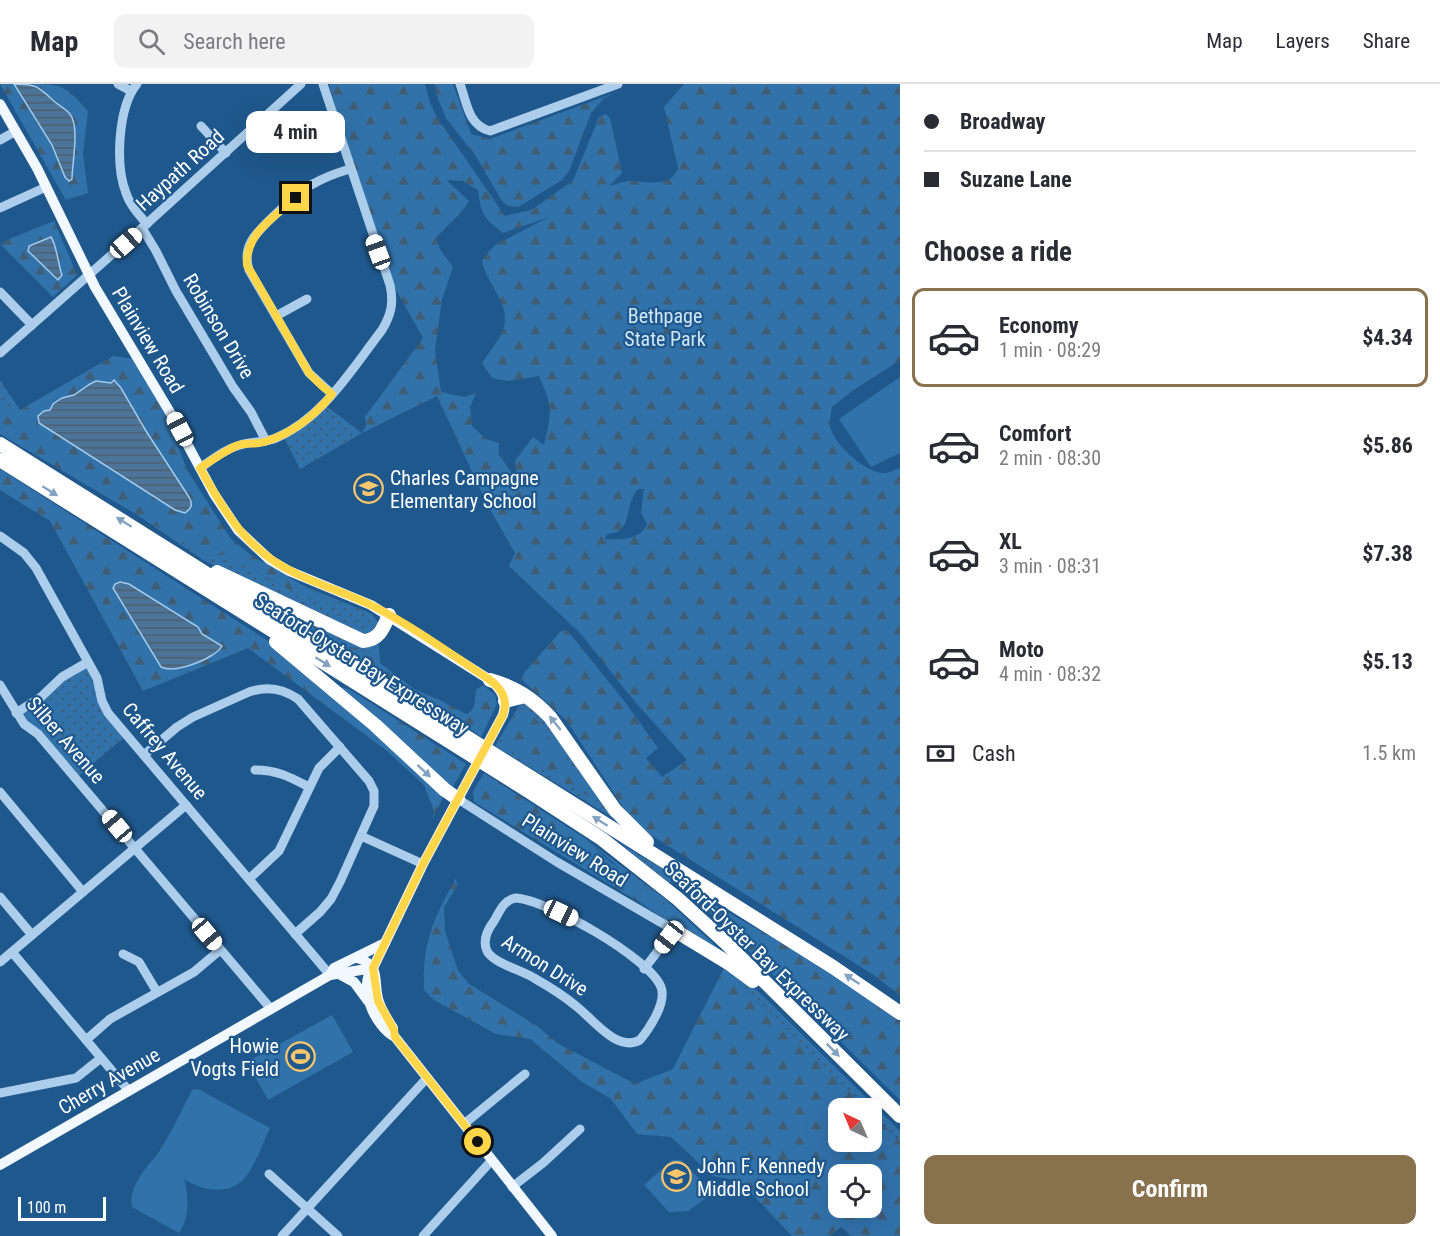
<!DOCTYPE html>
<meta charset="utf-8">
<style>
:root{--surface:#fff;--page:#f2f2f3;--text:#2b2b33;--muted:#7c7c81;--line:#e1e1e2;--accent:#88714d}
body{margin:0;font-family:"Roboto Condensed",sans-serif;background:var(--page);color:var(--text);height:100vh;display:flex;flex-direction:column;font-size:22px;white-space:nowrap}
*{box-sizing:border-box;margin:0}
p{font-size:20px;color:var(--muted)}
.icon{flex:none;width:33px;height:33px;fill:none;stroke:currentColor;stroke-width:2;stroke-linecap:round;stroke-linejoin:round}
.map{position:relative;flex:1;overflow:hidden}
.side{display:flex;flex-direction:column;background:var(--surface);width:540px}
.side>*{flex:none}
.top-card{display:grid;align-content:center;height:132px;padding:0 24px;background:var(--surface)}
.needle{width:39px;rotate:316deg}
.controls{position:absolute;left:828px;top:1014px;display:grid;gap:12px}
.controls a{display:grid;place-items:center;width:54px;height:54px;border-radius:12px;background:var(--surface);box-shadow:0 6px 24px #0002;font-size:30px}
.scale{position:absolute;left:18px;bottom:15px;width:88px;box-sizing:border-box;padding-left:6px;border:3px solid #fff;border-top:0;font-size:16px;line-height:21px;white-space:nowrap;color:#fff;-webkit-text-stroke:4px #1f588c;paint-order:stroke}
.end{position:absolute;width:27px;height:27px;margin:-14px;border:8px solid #ffd54a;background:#111;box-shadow:0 0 0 3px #111}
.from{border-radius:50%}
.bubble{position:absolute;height:42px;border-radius:12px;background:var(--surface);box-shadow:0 6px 24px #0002;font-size:20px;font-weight:700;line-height:42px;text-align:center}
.car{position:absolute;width:18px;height:36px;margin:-18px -9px;border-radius:8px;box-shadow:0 0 4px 2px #0007;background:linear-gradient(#fff 24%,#345 0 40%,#fff 0 76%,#345 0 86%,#fff 0)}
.top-card b{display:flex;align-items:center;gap:21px;height:57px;font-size:22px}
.top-card b+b{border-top:2px solid var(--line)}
.top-card i{width:15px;height:15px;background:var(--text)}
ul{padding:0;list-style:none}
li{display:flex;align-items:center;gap:18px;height:99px;margin:0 12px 9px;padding:0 12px;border:3px solid transparent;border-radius:12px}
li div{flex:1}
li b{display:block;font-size:22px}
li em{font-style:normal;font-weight:700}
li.current{border-color:var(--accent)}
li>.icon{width:54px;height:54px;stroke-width:1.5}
h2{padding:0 24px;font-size:27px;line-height:72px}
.pay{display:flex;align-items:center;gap:15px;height:66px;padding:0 24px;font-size:22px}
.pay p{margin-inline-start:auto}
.primary-button{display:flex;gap:12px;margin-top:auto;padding:12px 24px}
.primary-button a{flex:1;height:69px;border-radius:12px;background:var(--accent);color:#fff;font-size:24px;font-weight:700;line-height:69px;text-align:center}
header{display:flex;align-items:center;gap:36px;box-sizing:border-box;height:84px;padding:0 30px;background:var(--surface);border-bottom:2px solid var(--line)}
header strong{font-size:28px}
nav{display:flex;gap:33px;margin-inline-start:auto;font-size:21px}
.search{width:420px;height:54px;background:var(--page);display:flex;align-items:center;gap:15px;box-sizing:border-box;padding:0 21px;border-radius:12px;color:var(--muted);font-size:22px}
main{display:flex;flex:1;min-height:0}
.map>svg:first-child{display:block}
.grass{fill:url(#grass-dots)}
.forest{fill:url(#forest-firs);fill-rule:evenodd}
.garden{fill:#3272aa}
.water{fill:url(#water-rules);stroke:#a0caee;stroke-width:1.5}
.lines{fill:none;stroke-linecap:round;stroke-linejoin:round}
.minor{stroke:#acceec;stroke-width:9}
.major{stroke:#f2f8ff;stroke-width:10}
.highway{stroke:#fff;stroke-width:14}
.oneway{fill:#84a3c0}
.route{stroke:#ffd54a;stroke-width:8}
.labels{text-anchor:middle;stroke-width:4.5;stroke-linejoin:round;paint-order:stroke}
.street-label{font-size:20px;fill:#fff;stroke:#1f588c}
.park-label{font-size:20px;fill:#d1e7f9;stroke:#1f588c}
.poi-label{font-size:20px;fill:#fff;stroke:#1f588c;text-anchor:start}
</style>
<header>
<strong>Map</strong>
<div class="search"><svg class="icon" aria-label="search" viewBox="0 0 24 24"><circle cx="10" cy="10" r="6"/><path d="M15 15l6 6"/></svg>Search here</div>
<nav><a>Map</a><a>Layers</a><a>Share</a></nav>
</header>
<main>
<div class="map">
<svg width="900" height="1152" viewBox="0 0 900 1152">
<defs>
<pattern id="grass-dots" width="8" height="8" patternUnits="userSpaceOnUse" patternTransform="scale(1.5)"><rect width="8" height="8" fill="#3272aa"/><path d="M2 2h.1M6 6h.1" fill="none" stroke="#405d76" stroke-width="1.8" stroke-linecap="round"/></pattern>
<pattern id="forest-firs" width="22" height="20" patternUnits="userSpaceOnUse" patternTransform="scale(1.5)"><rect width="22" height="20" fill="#3272aa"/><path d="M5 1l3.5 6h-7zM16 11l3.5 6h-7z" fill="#405d76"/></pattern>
<pattern id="water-rules" width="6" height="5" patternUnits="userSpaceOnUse" patternTransform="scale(1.5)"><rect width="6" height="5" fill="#4c7499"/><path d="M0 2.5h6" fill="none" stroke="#4c5e6f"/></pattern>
</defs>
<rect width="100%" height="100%" fill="#1f588c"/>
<g class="grass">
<path d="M0,296l20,30 -20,-4z"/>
<path d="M326,322l36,27 -62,36 -17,-33z"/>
<path d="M117,417l90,55 16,-2 71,38 42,13 -32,-19 68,28 8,12 -10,9h-11l-156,-75z"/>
<path d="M255,510l121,49 3,1 -13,11 -6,-7 -22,-1z"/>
<path d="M88,578l14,39 25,34 -51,43 -60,-65z"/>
<path d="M523,615l26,22 64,97 -118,-72z"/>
<path d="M586,755l79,60 68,63 -52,-32 -45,-30 54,30z"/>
<path d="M620,759l54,33 3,4 -3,3 -7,-1z"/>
<path d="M724,884l16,7 22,20 138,136v11l-28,-28v-6h-7z"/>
</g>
<g class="forest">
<path d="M0,0h14c7,15 19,26 27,41 10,18 19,37 31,54 0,-15 7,-49 -1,-61 -8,-12 -26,-26 -39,-34 33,0 35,4 56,27l-5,42 5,40 -22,7z"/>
<path d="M329,0h96l5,19 8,16 67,97 26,-6 42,-29 26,-64 7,-3 4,4 12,55 -13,13c6,-1 12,-4 19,-5 16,-1 43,9 50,-13l-14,-61 20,-23h216v276l-48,31 -20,16c-1,6 -3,14 -2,20 5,18 33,44 52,46 6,1 12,-3 18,-5v527l-28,-21 -237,-149 -69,-105 -45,-41 3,-6 36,-41 7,-2 58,72 33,46 -12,10 16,19 25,-17 -56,-63 -50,-63 -72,-68 6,-13 -28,-49 -50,-108 -75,37 4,-7 -1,-9 58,-79 -29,-52 -39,-111zM446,96l17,1 15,9c3,25 6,28 25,43l46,-16 -54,28 -13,15c2,12 7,19 13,30 20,34 7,44 -13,73l10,15 16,3 31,-5c14,32 13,35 5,69l-11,-8 -18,24 2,19 -18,-25v-12l-13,-4 -14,-13 -2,-19 6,-14 -12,4 -23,-5 -6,-42 7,-51 11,-32 -12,-16 -5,-13c11,-13 25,-23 33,-37zM638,405h6l-3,24 6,11c-6,16 -27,16 -42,15l2,-5c28,-2 15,-27 31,-45z"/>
<path d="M435,0h18l18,50 19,5 130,-48 -16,7 -13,15 -22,58 -7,9 -44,27 -9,-1 -7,-5 -25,-43 -31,-40 -10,-24z"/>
<path d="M54,137l23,54 -24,22 -52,-52 6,-5z"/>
<path d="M113,272l21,3 28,45 25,66 44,69 20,16 89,52 -46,-15 -71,-38 -16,2 -207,-122v-28l20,4zM96,297l15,2 3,-2c15,12 22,35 32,51 15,24 34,46 46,71l-55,-18 -52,-32 -42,-42 5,1 19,-16 7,-1z"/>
<path d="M0,385l276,177 168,149 -11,23v-10l-9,-23 -38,-35 -138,-102 -105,43 -93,-170 -50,-31zM129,500l82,56 4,14c-15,7 -38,21 -54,13l-48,-79z"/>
<path d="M379,560l1,19 34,26 28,12 22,12 4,1 6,-7 2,-17 7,-5 12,10 2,9 -16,33 -25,-19 -118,-71 22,1 6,7z"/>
<path d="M338,603l11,2 117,75 -14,24 -44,-42z"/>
<path d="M520,624l11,5 68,90 -98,-58z"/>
<path d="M484,689l102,66 24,23 42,29 41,41 -69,-39 -150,-91 -1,-11z"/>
<path d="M456,794l1,8 -13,21 1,24 13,40 11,13 68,42 20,17 78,41 38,-15 51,-101 141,140h-27v34h34v-27l28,27v94h-49l-10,-9 -11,9h-38l-52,-55 -27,-5 -42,-39 -34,-3 -27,-36 -28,-16 -52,-43 -34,-5 -62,-34 -10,-10c-2,-48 10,-72 32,-112zM838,1090h34v34h-34z"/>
<path d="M684,803c74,43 150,83 216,136v77z"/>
</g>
<g class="garden">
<path d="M900,293v76l-29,14 -32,-48z"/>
<path d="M54,617c13,14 12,24 -4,34l-19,-17v-5z"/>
<path d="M332,931l21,37 -85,48 -21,-38z"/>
<path d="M198,1005l72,39c-7,15 -13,33 -23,47 -15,22 -45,16 -63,4 5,18 6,38 -5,54l-47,-26c-5,-19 16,-41 26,-54 13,-19 23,-42 34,-63z"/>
<path d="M672,1076h9l32,33 -25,18 -19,1 -25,-27z"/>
</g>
<g class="water">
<path d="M14,0c24,0 24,3 41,18 5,4 11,7 15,12 10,13 2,49 2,65l-3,2 -4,-4 -13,-32z"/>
<path d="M51,153c6,9 7,27 11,38l-4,5 -30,-29 1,-5z"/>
<path d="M114,296l7,8 25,43 43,66c4,7 3,11 -4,16l-10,-3 -136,-87 -1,-7 6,-5 6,-1 3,-6 9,-6 12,-3 16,-11 6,-3 15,2z"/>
<path d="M120,498l9,2 69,43 4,7 20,12c-7,13 -48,28 -61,21l-48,-79 2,-4z"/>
</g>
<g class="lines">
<g class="minor">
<path d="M118,0l13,7"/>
<path d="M137,0c-19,23 -22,81 -11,109 4,12 13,22 21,31"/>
<path d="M460,0c7,19 8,41 30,47l128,-47"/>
<path d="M201,42l25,27"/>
<path d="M0,56l16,-9"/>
<path d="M0,124l46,-21"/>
<path d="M142,144l14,23 20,40 57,96 18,25 15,29"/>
<path d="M0,208l32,33"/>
<path d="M276,232l31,-17"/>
<path d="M0,269l142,-125 159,-144"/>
<path d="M332,310l-23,-21 -60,-103c-3,-10 -3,-19 2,-28 6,-13 47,-49 60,-57 12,-7 25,-12 39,-16"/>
<path d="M200,384c13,-9 25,-19 40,-23 12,-4 24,-2 36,-7 47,-20 76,-69 106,-108 9,-15 12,-27 8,-45l-67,-201"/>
<path d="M0,452l24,17 12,15 61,110 5,23 6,12 222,262"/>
<path d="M0,601l24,39 14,10 22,26 211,249"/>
<path d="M16,629l25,-16 21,-20 26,-15"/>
<path d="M144,671l33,-28 16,-10 56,-25c17,-6 33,-4 49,7l71,82 5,10v15l-34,76 -9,17 -11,13 -25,22"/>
<path d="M255,686c22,0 35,7 54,17"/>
<path d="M0,708l83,100"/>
<path d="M458,715l99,63 117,68 -30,39"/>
<path d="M361,752l62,28"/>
<path d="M249,795l30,-28 40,-83 21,-21"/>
<path d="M0,813l32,38"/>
<path d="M515,814c31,1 135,60 146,89 6,16 -12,42 -21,53 -23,13 -47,-21 -64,-34 -13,-11 -28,-20 -42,-28 -13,-8 -41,-15 -47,-27 -5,-11 1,-22 7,-30 6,-10 9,-20 21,-23z"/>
<path d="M12,868l117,139"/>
<path d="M123,870l16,8 18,30"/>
<path d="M0,878l186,-157"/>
<path d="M86,956l24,-21 84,-47 26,-22"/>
<path d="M0,1009l76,-15 25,-20"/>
<path d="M464,1040l61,-50"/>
<path d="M269,1090l69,62"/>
<path d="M512,1103l31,-24 37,-34"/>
<path d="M282,1152l144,-157"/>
<path d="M423,1152l69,-76"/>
</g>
<g class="major">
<path d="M0,20l37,64 58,119 76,127 43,80 24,36 32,30 19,11 82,34 119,75c12,9 18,20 13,35l-80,149 -50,104c-16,18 2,59 22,69l157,199"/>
<path d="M357,874c26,7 15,24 22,44 3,9 9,18 14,26"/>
<path d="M339,890l15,8 14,19"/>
<path d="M330,891l4,-7 51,-25"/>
<path d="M0,1081l330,-190 43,-7"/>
</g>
<g class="highway">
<path d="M0,360l833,523 67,46"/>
<path d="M0,376l530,332 72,47 76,60 47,43 175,174"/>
<path d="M217,488l146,69c16,-1 20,-12 26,-26"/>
<path d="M276,558l99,83 70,65 13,9"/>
<path d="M490,596c25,7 42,18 60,37l65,93 32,32"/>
<path d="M505,617l20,-5"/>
<path d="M674,846l56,34 23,17"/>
</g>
</g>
<defs><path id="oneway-solid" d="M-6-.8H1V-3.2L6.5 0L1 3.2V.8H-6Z" transform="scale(1.5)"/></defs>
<g class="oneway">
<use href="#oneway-solid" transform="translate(50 407) rotate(32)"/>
<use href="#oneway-solid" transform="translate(124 438) rotate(-148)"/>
<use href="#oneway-solid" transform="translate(323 578) rotate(32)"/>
<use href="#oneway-solid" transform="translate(555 639) rotate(-129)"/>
<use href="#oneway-solid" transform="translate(424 687) rotate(43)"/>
<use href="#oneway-solid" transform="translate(600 737) rotate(-148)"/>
<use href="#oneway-solid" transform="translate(852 895) rotate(-146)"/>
<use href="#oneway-solid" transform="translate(833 966) rotate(45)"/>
</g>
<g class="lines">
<path class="route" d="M296,114c-21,18 -51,36 -49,67l62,108 13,13 10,8c-17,22 -41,40 -68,48 -9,3 -19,0 -28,4 -13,6 -24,14 -36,22 25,45 48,84 97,106 25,12 52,20 76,32 41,21 79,49 117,74 13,10 18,20 13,35l-80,149 -50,104 5,33 16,29 1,7 83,105"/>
</g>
<defs>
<symbol id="school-ring" viewBox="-11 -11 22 22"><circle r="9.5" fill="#1f588c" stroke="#fac66c" stroke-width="1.5"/><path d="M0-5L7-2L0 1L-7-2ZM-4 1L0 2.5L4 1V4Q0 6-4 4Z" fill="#fac66c"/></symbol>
<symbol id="stadium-ring" viewBox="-11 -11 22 22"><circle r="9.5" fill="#1f588c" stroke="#fac66c" stroke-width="1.5"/><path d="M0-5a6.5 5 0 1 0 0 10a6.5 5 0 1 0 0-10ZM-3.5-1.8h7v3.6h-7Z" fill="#fac66c"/></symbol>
</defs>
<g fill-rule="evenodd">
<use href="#school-ring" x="352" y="388" width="33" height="33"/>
<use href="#stadium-ring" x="284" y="956" width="33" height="33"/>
<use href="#school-ring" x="660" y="1076" width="33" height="33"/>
</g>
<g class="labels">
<g class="street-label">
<text transform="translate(180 86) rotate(-42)" y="7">Haypath Road</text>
<text transform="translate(219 242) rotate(59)" y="7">Robinson Drive</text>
<text transform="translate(148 256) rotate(59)" y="7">Plainview Road</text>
<text transform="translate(362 580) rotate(32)" y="7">Seaford-Oyster Bay Expressway</text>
<text transform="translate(66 656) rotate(49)" y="7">Silber Avenue</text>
<text transform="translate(165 667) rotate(50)" y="7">Caffrey Avenue</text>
<text transform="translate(575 766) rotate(32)" y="7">Plainview Road</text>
<text transform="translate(757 867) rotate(44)" y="7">Seaford-Oyster Bay Expressway</text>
<text transform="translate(545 881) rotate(32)" y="7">Armon Drive</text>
<text transform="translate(109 997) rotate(-30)" y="7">Cherry Avenue</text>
</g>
<g class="park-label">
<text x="665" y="239">Bethpage<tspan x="665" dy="23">State Park</tspan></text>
</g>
<g class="poi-label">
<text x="390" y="401">Charles Campagne<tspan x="390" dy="23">Elementary School</tspan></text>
<text x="279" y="969" text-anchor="end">Howie<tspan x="279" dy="23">Vogts Field</tspan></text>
<text x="697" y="1089">John F. Kennedy<tspan x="697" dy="23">Middle School</tspan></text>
</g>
</g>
</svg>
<div class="controls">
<a><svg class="needle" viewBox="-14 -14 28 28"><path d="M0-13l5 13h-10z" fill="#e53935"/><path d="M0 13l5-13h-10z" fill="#7c7c81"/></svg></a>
<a><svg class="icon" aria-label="locate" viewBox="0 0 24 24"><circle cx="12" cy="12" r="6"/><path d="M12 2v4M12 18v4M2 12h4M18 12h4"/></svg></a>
</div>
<div class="scale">100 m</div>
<i class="end from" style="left:478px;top:1058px"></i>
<i class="end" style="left:296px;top:114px"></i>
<div class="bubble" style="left:246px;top:27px;width:99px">4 min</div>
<i class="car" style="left:126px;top:159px;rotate:49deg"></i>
<i class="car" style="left:378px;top:168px;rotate:340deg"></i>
<i class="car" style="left:180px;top:345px;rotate:332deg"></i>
<i class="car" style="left:117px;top:742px;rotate:320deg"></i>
<i class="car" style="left:561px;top:829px;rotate:115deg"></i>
<i class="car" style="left:207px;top:850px;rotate:140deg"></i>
<i class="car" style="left:669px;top:853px;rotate:218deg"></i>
</div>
<section class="side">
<div class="top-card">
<b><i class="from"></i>Broadway</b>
<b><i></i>Suzane Lane</b>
</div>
<h2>Choose a ride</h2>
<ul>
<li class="current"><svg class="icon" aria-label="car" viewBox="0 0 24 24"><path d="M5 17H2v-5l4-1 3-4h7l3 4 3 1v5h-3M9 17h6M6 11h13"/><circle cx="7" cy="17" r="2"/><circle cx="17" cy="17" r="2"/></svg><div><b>Economy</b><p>1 min · 08:29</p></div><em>$4.34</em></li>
<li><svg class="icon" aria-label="car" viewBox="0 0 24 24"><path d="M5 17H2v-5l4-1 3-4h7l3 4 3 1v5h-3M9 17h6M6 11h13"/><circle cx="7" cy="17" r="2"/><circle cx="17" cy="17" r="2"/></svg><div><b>Comfort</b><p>2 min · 08:30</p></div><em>$5.86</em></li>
<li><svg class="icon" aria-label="car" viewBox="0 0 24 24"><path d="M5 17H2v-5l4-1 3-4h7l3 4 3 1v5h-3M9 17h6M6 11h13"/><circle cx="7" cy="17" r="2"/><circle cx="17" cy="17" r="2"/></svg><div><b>XL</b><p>3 min · 08:31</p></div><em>$7.38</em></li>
<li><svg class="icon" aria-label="car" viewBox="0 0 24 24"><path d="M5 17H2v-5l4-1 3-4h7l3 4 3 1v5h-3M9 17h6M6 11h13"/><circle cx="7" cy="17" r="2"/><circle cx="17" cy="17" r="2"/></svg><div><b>Moto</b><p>4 min · 08:32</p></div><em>$5.13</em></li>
</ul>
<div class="pay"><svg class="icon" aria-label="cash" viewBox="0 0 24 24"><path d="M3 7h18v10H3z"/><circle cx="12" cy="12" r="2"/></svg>Cash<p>1.5 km</p></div>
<div class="primary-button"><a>Confirm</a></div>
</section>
</main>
